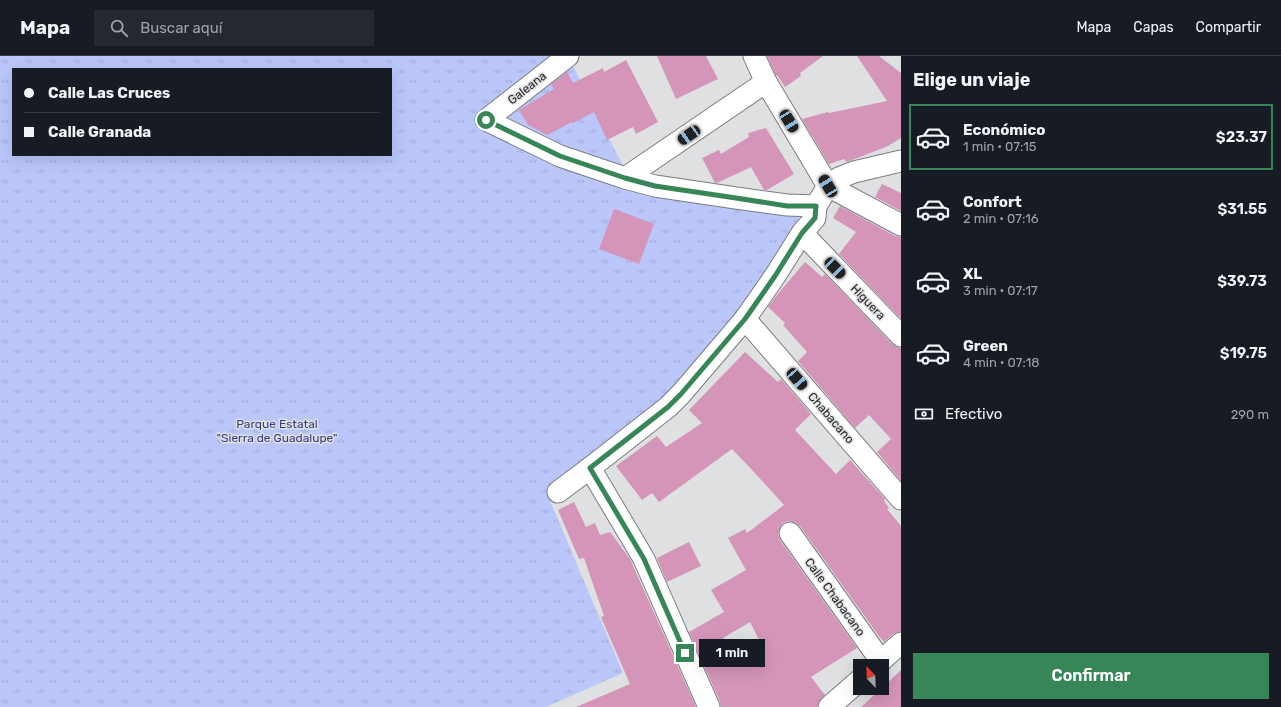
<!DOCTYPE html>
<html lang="es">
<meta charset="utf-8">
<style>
:root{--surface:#171b24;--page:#242831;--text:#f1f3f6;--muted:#9ea1a6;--line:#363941;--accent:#378657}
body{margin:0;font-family:Rubik,sans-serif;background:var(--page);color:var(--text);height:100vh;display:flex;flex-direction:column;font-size:15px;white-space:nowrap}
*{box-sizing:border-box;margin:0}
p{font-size:13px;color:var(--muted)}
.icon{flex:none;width:22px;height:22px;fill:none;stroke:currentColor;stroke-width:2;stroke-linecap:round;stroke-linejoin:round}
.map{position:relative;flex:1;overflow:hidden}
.side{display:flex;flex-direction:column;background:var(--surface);width:380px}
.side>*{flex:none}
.guide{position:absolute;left:12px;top:12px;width:380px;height:88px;border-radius:0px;box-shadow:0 4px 16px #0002;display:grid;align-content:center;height:88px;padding:0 12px;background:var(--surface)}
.needle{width:26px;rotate:337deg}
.buttons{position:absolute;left:853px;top:603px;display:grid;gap:8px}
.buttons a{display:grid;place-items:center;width:36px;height:36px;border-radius:0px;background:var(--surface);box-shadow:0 4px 16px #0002;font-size:20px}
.end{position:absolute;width:18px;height:18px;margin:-9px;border:5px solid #378657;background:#fff;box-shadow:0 0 0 2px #fff}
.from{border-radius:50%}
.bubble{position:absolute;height:28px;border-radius:0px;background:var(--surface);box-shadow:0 4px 16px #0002;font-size:13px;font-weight:600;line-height:28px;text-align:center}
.car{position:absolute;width:12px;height:24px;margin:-12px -6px;border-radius:5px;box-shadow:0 0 3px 1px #0007;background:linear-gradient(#222 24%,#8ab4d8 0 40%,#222 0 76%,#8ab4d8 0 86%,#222 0)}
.guide b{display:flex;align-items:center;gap:14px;height:38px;font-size:15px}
.guide b+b{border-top:1px solid var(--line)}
.guide i{width:10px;height:10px;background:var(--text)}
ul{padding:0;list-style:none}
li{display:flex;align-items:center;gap:12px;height:66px;margin:0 8px 6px;padding:0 4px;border:2px solid transparent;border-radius:0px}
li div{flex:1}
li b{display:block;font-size:15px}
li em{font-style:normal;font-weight:600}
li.active{border-color:var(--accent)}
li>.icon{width:36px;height:36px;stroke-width:1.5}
h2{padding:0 12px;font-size:18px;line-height:48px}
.pay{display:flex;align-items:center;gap:10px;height:44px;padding:0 12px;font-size:15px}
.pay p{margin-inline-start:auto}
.button{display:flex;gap:8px;margin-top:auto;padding:8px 12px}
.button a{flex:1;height:46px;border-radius:0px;background:var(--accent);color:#fff;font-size:16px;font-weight:600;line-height:46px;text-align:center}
header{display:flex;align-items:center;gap:24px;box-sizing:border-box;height:56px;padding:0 20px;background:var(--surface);border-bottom:1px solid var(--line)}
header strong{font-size:19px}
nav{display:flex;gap:22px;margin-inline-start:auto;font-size:14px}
.search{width:280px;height:36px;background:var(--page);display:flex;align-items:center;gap:10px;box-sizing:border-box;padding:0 14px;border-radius:0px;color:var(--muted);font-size:15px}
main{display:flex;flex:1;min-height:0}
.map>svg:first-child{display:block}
.park{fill:url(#park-tufts);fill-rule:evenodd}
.building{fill:#d495b9;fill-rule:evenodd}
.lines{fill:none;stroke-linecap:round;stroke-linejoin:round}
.street-casing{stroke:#7b7c7e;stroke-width:23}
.street{stroke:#fff;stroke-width:21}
.route{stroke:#378657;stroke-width:5}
.labels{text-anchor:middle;stroke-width:3;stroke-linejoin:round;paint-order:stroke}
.street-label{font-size:12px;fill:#272728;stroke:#dfe0e2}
.park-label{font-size:12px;fill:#363f85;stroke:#dfe0e2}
</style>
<header>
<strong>Mapa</strong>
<div class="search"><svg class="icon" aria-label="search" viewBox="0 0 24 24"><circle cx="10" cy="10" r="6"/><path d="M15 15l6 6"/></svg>Buscar aquí</div>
<nav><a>Mapa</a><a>Capas</a><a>Compartir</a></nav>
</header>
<main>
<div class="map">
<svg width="901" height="651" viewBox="0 0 901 651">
<defs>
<pattern id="park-tufts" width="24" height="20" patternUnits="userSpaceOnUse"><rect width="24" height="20" fill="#bbc7fb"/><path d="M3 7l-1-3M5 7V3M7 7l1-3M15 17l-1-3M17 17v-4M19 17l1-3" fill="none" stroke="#a1abd7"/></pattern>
</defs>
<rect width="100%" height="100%" fill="#dfe0e2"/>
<path class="park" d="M0,0h568l67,134 167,22 -38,72 -88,110 -128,102 75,177 -77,34h-546zM13,13h378v86h-378z"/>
<g class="building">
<path d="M657,0h49l12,23 -42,20z"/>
<path d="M767,0h56l-23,17 1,3 -16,11 -8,-12 -1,1z"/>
<path d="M857,0h22l22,17v65l-13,8 -33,13 -9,3 -2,-3 -15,5 -27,-45 26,-7 1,1 58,-12z"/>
<path d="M626,4l32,62 -22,12 -3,-7 -26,13 -13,-28 -21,11 -1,-1 -25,13 -19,-10 -9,-15 35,-21 -3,-5 16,-12 6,11 30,-15 1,4z"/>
<path d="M766,72l28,46 -27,16h-3l-13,-23 -34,16h-2l-13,-25 17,-8 2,4 28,-17 -1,-4z"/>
<path d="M882,128l19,9v18l-26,-14z"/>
<path d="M840,150l55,30 6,1v82l-62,-65 17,-22 -23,-14z"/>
<path d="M614,153l40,15 -15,40 -40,-15z"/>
<path d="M805,206l17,15 3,-3 67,70 5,3 4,1v133l-24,-29 14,-13 -22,-24 -14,13 -57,-67 9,-9 -24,-27 2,-2 -17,-16 8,-11z"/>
<path d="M745,296l33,30 3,-3 30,35 -16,16 41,44 14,-14 35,39 -1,2 5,7 -2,1 14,17v105l-8,3 -9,8 -6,-7 -78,-109 -5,-4 -7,-1 -5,2 -4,5 -1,7 2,5 77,108 -46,29 14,18 -7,8 -1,4h-96l-1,-5 -31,-70 35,-20 -13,-22 35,-20 -18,-32 17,-9 2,4 37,-28 -31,-34 -21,-22 -73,53 -7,-9 -10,7 -26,-34 41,-30 9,11 36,-24 -13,-13zM750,566l14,28 -27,16 -14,-28z"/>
<path d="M574,446l12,25 9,-4 5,12 10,-3 20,27 66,148h-120l54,-23 -29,-67 3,-1 -20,-58 -5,1 -21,-49z"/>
<path d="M689,486l12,24 -34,16 -10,-24z"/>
<path d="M901,614v37h-40l21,-19z"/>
</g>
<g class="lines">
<defs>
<g id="street">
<path d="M568,0l-82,64 74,36 65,22 30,8 81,12 51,7 29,1"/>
<path d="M754,0l12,26 62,104"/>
<path d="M625,122l141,-96"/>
<path d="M828,130l73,39"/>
<path d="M802,177l99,103"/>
<path d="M745,263l156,180"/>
<path d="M590,412l54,91 65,148"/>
<path d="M558,436l32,-24 78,-61 13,-13 64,-75 30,-43 27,-43 13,-15 1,-12 12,-20 11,-8 15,-6 47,-11"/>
<path d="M790,477l91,128"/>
<path d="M875,610l26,-23"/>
<path d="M829,651l31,-27"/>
</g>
</defs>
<use href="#street" class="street-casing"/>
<use href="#street" class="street"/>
</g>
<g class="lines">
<path class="route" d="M486,64l74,36 65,22 30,8 81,12 51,8h29l-1,12 -13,15 -27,43 -30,43 -64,75 -13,13 -78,61 54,91 41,94"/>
</g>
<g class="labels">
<g class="street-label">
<text transform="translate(527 32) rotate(-38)" y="4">Galeana</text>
<text transform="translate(868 246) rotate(46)" y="4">Higuera</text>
<text transform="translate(831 362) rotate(49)" y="4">Chabacano</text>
<text transform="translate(835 541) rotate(54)" y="4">Calle Chabacano</text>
</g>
<g class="park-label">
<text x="277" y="372">Parque Estatal<tspan x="277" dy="14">"Sierra de Guadalupe"</tspan></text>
</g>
</g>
</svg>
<div class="buttons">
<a><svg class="needle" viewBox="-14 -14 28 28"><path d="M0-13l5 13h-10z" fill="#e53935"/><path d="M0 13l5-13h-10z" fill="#9ea1a6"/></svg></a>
</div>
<i class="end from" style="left:486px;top:64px"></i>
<i class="end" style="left:685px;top:597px"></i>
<div class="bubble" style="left:699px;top:583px;width:66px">1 min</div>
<i class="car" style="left:789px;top:65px;rotate:149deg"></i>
<i class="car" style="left:689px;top:79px;rotate:236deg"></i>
<i class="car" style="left:828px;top:130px;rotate:329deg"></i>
<i class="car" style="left:835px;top:212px;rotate:136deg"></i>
<i class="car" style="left:797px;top:323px;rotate:139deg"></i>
<div class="guide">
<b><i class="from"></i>Calle Las Cruces</b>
<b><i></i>Calle Granada</b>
</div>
</div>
<section class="side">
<h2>Elige un viaje</h2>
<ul>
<li class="active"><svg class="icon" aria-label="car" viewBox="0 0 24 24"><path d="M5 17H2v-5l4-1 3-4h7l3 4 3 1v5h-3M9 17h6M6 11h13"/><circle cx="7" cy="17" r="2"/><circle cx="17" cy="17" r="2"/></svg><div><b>Económico</b><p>1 min · 07:15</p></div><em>$23.37</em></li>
<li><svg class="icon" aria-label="car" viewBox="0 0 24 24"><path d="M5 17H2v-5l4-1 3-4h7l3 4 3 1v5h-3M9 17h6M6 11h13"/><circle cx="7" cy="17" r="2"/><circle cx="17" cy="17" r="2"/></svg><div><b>Confort</b><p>2 min · 07:16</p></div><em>$31.55</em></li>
<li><svg class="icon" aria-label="car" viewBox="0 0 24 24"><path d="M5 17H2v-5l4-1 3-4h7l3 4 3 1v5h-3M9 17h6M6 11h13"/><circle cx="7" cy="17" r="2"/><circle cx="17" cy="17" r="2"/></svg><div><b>XL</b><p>3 min · 07:17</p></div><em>$39.73</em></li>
<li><svg class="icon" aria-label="car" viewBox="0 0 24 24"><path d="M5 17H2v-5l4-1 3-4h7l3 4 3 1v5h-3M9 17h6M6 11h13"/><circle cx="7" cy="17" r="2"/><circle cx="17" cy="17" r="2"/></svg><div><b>Green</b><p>4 min · 07:18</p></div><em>$19.75</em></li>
</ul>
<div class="pay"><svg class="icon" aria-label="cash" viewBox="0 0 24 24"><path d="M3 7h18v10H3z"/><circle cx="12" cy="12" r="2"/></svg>Efectivo<p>290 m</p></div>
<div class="button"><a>Confirmar</a></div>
</section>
</main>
